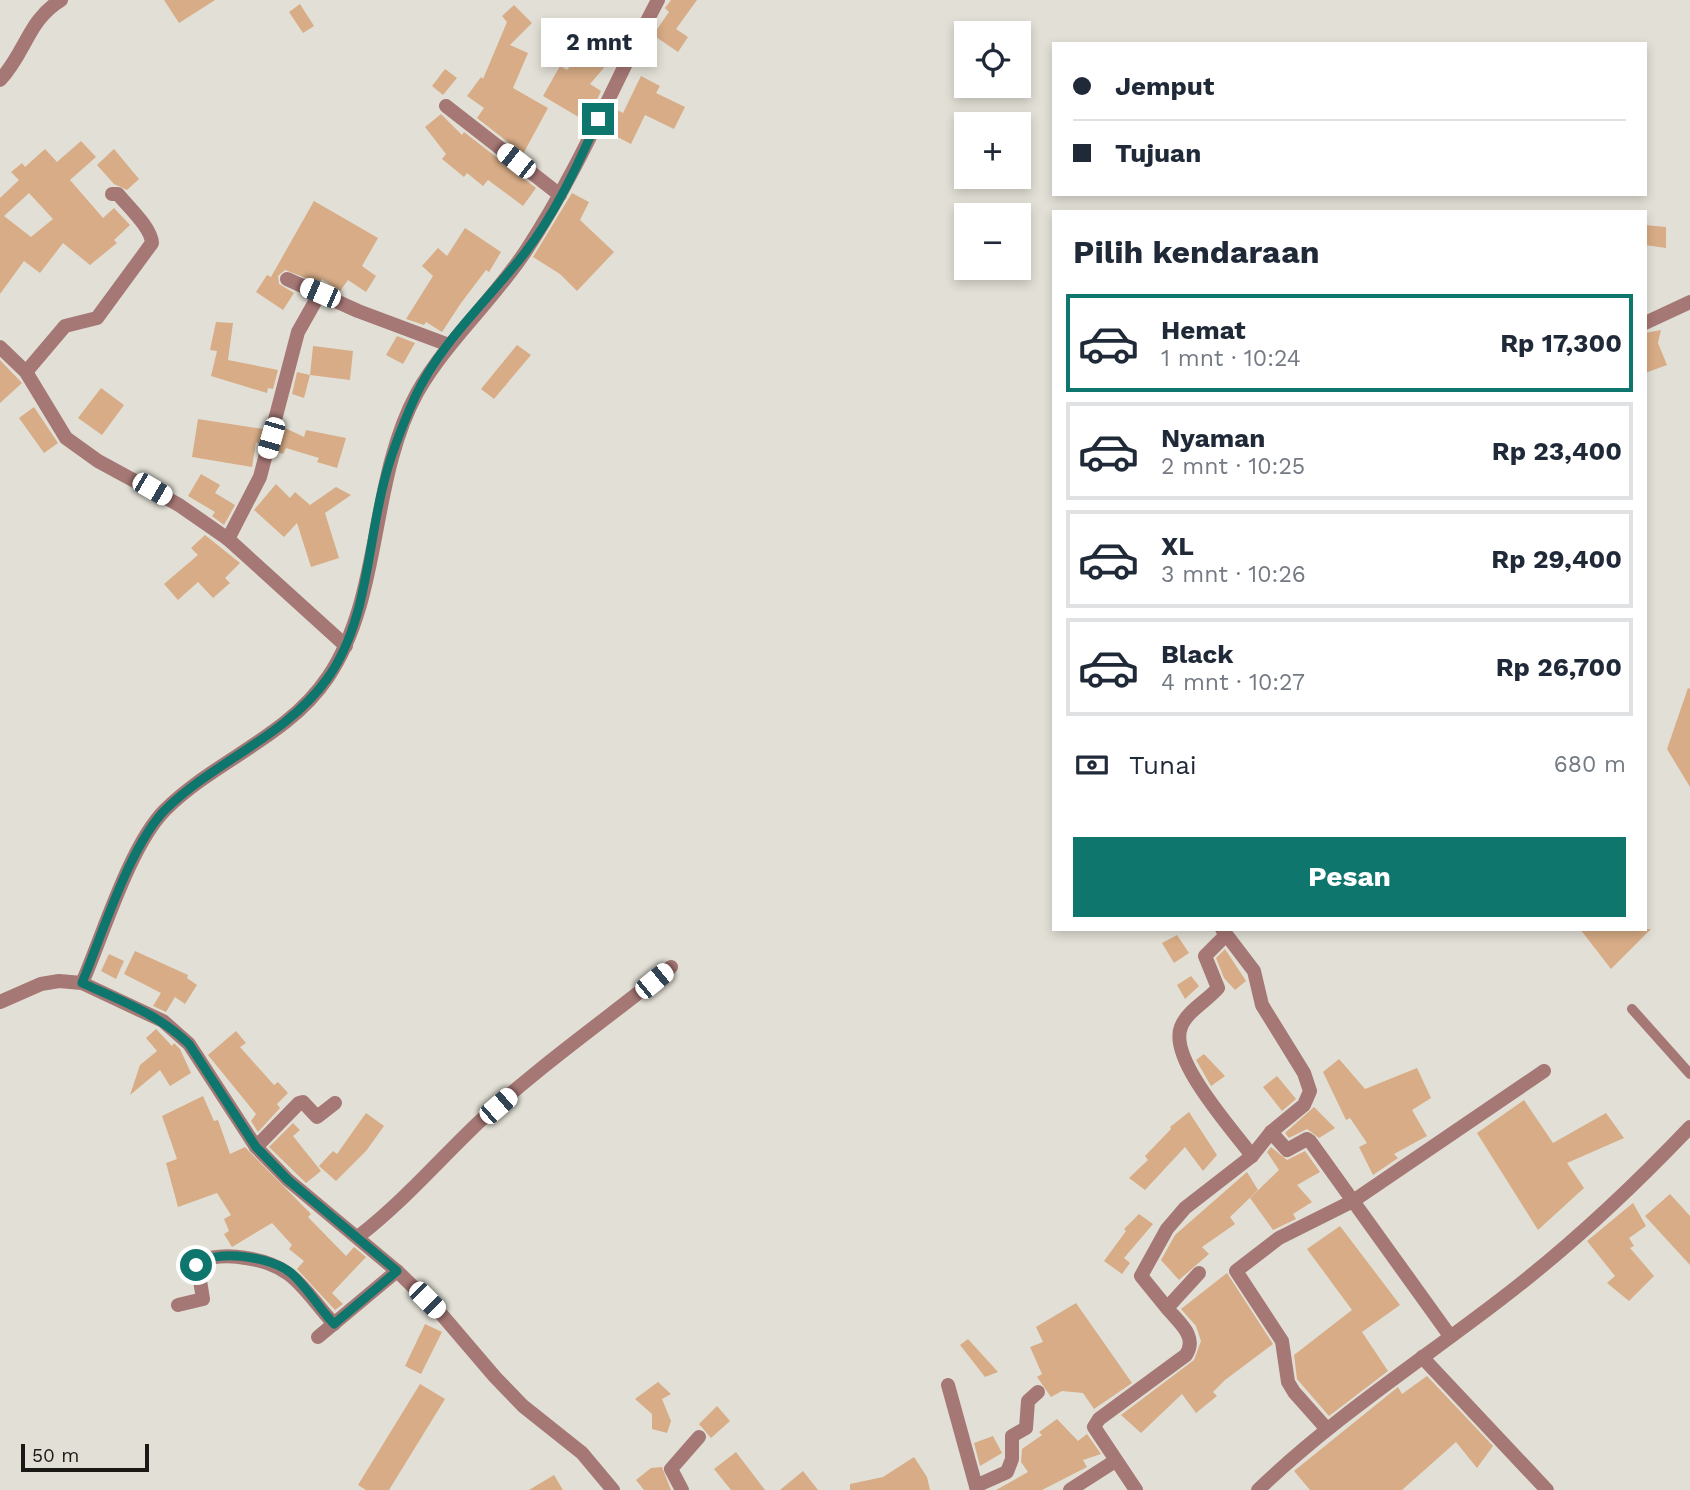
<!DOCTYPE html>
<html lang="id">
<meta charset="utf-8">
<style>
:root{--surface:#fff;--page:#f2f2f3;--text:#1f2937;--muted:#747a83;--line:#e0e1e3;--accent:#0f766e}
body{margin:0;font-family:"Work Sans",sans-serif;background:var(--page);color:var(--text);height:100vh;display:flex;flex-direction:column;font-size:26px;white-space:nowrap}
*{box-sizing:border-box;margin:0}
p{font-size:23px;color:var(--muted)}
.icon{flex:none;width:38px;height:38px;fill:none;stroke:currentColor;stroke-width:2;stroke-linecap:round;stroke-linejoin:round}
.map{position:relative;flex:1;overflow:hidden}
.details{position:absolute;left:1052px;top:210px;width:595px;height:721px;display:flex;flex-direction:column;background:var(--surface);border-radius:0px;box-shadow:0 4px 10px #0003}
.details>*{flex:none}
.hud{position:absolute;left:1052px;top:42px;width:595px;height:154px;border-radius:0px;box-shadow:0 4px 10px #0003;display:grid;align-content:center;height:154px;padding:0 21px;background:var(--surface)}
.tools{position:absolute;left:954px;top:21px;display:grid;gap:14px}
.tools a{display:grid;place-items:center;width:77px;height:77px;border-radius:0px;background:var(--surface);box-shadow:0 4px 10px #0003;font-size:35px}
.scale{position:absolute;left:21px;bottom:18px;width:128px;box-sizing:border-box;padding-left:7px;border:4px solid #1a1916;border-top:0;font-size:19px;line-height:24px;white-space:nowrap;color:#1a1916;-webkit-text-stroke:5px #e2e0d6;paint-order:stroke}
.end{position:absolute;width:32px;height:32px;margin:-16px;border:9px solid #0f766e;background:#fff;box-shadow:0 0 0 4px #fff}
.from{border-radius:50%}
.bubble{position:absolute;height:49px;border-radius:0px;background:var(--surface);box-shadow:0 4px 10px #0003;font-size:23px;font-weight:700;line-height:49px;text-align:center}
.car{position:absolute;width:21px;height:42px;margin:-21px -10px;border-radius:9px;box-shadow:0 0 5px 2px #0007;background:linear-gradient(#fff 24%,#345 0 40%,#fff 0 76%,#345 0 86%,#fff 0)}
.hud b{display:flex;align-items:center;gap:24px;height:66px;font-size:26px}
.hud b+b{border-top:2px solid var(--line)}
.hud i{width:18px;height:18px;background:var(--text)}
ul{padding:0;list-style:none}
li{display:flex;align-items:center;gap:21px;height:98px;margin:0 14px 10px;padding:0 7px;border:4px solid var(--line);border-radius:0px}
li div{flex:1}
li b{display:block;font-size:26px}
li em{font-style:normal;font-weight:700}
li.on{border-color:var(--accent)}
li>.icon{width:63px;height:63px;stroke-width:1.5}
h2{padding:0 21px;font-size:32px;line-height:84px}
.pay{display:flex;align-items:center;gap:18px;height:77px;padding:0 21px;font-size:26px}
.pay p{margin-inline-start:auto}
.button{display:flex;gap:14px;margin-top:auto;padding:14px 21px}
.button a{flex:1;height:80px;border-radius:0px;background:var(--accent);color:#fff;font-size:28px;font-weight:700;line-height:80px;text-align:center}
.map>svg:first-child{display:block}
.building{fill:#d7ac86;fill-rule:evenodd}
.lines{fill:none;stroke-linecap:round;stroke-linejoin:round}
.service{stroke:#a57775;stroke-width:10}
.minor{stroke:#a57775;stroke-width:14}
.route{stroke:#0f766e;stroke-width:9}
</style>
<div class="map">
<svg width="1690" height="1490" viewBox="0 0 1690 1490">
<rect width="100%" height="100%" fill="#e2e0d6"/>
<g class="building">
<path d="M164,0h51l-36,23z"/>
<path d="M671,0h26l-21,29 12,8 -10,15 -25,-17 16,-23 -4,-4z"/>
<path d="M300,4l14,22 -11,7 -14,-21z"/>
<path d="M514,5l18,18 -22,22 18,8 -15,35 35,20 -25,46 -46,-36 7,-10 -17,-12 14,-19 2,2 24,-57 -5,-6z"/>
<path d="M587,45l21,18 -18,21 11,7 -14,31 -44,-26 17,-30 7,4z"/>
<path d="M445,69l12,9 -14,17 -11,-9z"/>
<path d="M641,76l19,10 -4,7 29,14 -11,22 -29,-14 -14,29 -27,-14 11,-21 8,4z"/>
<path d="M441,114l21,21 2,-3 72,56 -13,18 -35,-26 -5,6 -16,-13 -3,4 -22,-18 4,-5 -21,-27z"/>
<path d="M81,141l15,16 -26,23 33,38 11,-10 16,17 -16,15 3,3 -27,22 -27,-22 -23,30 -16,-12 -24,33v-96l19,-18 -8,-8 11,-9 3,4 20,-18 12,13zM29,193l24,26 -22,18 -27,-21z"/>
<path d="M114,149l25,30 -12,11 -13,-6 -17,-19z"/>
<path d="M572,193l17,9 -9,18 34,32 -37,39 -17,-17 -27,-17z"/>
<path d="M314,201l64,37 -16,28 14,10 -10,16 -18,-12 -8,11 -18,-12 -3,4 -34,-13 -7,6 1,8 15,9 -11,17 -27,-18 11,-17 4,2z"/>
<path d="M1645,225l21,2v21l-21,-3z"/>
<path d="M465,228l36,24 -12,20 -3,-2 -25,33 -19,29 -16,-10 -2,3 -18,-6 27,-43 -11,-10 16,-18 9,8z"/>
<path d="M216,322l17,1 -5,37 50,10 -5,19 -5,-1 -1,5 -56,-17 6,-25 -7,-1z"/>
<path d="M1661,330l-3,13 9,22 -22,8v-40z"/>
<path d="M397,336l18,7 -12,21 -17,-9z"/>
<path d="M517,345l14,10 -37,44 -13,-10z"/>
<path d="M313,346l40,5 -3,29 -40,-5z"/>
<path d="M0,360l22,23 -22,20z"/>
<path d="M297,372l13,3 -6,23 -12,-4z"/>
<path d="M101,388l23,17 -22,30 -24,-17z"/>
<path d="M34,407l24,36 -14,10 -25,-35z"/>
<path d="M198,419l65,10 -4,15 -3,-2 -4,25 -60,-10z"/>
<path d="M283,427l21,10 2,-7 40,8 -9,30 -20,-6 2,-4 -33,-10 -3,6 -6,-2z"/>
<path d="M201,474l19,11 -5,8 20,12 -11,20 -12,-9 3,-4 -27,-16z"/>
<path d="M276,484l14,14 5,-6 15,13 26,-18 15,8 -26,18 14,45 -28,9 -14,-44 -13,14 -30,-27z"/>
<path d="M205,535l35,28 -15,15 5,5 -17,15 -15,-16 -20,18 -14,-16 34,-29 -7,-7z"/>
<path d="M1688,688l2,1v98l-23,-38z"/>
<path d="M1580,929h71l-40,40z"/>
<path d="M1177,935l12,18 -15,10 -12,-20z"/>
<path d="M1225,949l21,32 -11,9 -11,-12 -8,-20z"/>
<path d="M135,951l53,24 -1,3 10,7 -12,19 -10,-7 -9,15 -13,-6 8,-13 -37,-19z"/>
<path d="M109,954l15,7 -8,18 -15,-8z"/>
<path d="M1191,976l8,10 -14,13 -8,-14z"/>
<path d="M156,1029l16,17 2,-3 6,6 11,24 -21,13 -10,-16 -30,25 10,-30 17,-14 -11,-13z"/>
<path d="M236,1031l10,12 -6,4 34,38 4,-3 10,11 -11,11 3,4 -22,24 -7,-11 5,-7 -48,-59z"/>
<path d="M1204,1054l21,22 -14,10 -15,-26z"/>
<path d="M1339,1059l26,30 52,-21 14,30 -19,12 15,26 -33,18 4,4 -25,17 -14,-28 8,-4 -17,-25 -4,2 -23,-48z"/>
<path d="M1277,1076l19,23 -14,12 -19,-24z"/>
<path d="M203,1096l11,25 4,-1 12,34 15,-7 66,67 -3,3 38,39 8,-9 12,10 -34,36 11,11 -8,6 -38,-41 7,-8 -15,-12 3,-4 -20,-22 -40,24 -8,-13 5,-3 -5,-12 7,-4 -14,-22 -39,14 -12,-44 11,-4 -15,-43z"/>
<path d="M1524,1100l29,43 53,-30 18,25 -57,25 17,25 -46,42 -61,-97z"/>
<path d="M1314,1107l21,21 -16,10 -12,-9 -18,9 -4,-5z"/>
<path d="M1189,1112l28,43 -14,16 -18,-24 -40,43 -16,-12 19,-18 -3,-4 26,-27 -1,-2z"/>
<path d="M366,1113l18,13 -18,25 -30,30 -17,-15 14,-15 4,3z"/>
<path d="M293,1123l7,7 -7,6 28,35 -15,12 -37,-36z"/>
<path d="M1271,1147l16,13 18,-9 15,21 -23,13 15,17 -19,12 3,5 -23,11 -23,-32 29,-28 -12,-18z"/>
<path d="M1247,1172l11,18 -28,27 5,7 -33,23 7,7 -30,26 -18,-20 14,-25z"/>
<path d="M1670,1194l20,22v49l-45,-49z"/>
<path d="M1633,1203l13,23 -17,12 5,8 -4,2 24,28 -25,25 -22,-18 8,-7 -28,-35z"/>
<path d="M1139,1214l14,10 -29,34 6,5 -8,11 -18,-13 22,-30 -2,-2z"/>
<path d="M1340,1226l60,79 -38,27 26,39 -59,45 -32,-37 -3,-24 58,-45 -45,-61z"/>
<path d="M1227,1273l46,71 -48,36 -12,12 4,4 -21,17 -14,-19 -41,39 -20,-18 73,-55 7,-19 -5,-15 -15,-17z"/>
<path d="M1076,1303l56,80 -38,26 -11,-16 -21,-2 -11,6 -14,-20 5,-3 -12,-27 13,-5 -7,-15z"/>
<path d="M425,1324l17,8 -21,42 -16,-8z"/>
<path d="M968,1339l30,33 -13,5 -25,-32z"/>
<path d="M1427,1376l66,70 -16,22 -21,-26 -54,48h-92l-16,-19 104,-84 4,7z"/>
<path d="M658,1382l13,12 -9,5 9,22 -4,12 -15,-4v-15l-17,-15z"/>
<path d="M420,1384l25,15 -56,91h-23l-8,-5z"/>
<path d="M717,1406l13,15 -19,17 -12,-14z"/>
<path d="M1057,1419l21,22 9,-7 14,20 -18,6 4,7 -45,23h-46l32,-18 -7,-10 1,-13 20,-14 -3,-3z"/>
<path d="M993,1436l9,17 -22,13 -6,-23z"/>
<path d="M736,1452l29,38h-34l-17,-21z"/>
<path d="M914,1457l13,20 3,13h-80v-6l33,-7z"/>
<path d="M662,1467l9,23h-27l-8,-10 15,-12z"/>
<path d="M803,1471l15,19h-38z"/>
<path d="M554,1475l9,15h-34z"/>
</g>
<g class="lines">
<path class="service" d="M1632,1009l58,65"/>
<g class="minor">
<path d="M0,80c26,-28 28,-60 61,-80"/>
<path d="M446,106l114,89"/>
<path d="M287,279l71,32 91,34"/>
<path d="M1645,323l45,-21"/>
<path d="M0,347l26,25 40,66 32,23 81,44 49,34 118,107"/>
<path d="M26,372l39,-46 32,-8 55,-75c-1,-16 -24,-36 -34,-49h-6"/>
<path d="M228,539l32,-62 38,-145 22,-39"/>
<path d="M1226,935l-21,21 13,32c-11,13 -31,23 -37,39 -13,32 52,103 71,129"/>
<path d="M82,983c21,-48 48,-138 83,-173 50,-50 123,-73 163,-133 55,-82 41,-196 89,-284 30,-53 77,-93 110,-144 52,-79 87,-166 131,-249"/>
<path d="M0,1002l41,-18 18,-3 23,2 81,38 26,23 67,103 32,33 109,91 45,44 53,62 28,29 59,47 31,37"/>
<path d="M1271,1132l16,18 20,-11 3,2 43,60 -74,37 -43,33 46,70 6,41 6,10 32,36"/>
<path d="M256,1147l43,-44 4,-1 14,15 18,-14"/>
<path d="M359,1236c44,-34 80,-76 120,-114 60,-56 128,-103 192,-155"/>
<path d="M178,1305l25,-6 -6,-37c15,-6 32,-7 49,-4 49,7 57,32 88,66"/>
<path d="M1167,1308l-26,-32 26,-47 18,-21 67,-52 19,-24 33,-27 6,-14 -6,-18 -42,-68 -8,-34 -32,-42"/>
<path d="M1450,1336l-97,-135 191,-130"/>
<path d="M318,1337l79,-66"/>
<path d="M1422,1357l125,133"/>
<path d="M948,1385l29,105"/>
<path d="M976,1486l31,-14 5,-13v-23l14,-8 2,-27 10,-9"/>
<path d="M682,1490l-11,-21 28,-32"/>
<path d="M1070,1490l45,-29"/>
<path d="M1136,1490l-42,-63 5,-8 87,-64c12,-19 -7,-32 -19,-47l32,-35"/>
<path d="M1258,1490c75,-72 161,-128 243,-191 68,-52 130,-110 189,-172"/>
</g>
</g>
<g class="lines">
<path class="route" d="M196,1265c19,-17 76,-8 95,8 16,14 28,35 43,51l63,-53 -109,-91 -32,-33 -67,-103c-31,-30 -69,-44 -107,-61 20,-48 49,-141 85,-175 50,-48 119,-72 160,-129 41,-57 40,-133 57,-197 7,-29 19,-58 31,-85 25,-54 73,-97 109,-143 31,-40 54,-89 74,-135"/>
</g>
</svg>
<div class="tools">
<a><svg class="icon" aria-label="locate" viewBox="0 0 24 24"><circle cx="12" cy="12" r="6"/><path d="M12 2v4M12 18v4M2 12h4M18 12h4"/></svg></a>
<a>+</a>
<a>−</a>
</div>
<div class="scale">50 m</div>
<i class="end from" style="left:196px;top:1265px"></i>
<i class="end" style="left:598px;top:119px"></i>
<div class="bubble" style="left:541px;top:18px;width:116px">2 mnt</div>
<i class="car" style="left:516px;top:161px;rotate:308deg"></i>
<i class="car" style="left:320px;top:293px;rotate:293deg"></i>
<i class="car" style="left:271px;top:438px;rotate:196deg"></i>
<i class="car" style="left:152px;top:489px;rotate:120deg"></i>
<i class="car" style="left:654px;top:981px;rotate:51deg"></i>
<i class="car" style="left:498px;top:1106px;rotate:49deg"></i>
<i class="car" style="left:427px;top:1300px;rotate:135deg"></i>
<div class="hud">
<b><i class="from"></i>Jemput</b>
<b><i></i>Tujuan</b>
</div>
<section class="details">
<h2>Pilih kendaraan</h2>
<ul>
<li class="on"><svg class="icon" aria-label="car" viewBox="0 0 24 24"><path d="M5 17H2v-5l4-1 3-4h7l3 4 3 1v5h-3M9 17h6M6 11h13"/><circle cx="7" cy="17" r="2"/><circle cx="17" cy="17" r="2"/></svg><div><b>Hemat</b><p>1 mnt · 10:24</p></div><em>Rp 17,300</em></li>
<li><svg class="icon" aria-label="car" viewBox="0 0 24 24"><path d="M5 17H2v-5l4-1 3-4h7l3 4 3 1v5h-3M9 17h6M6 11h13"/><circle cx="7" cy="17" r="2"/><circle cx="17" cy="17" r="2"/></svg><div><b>Nyaman</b><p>2 mnt · 10:25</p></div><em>Rp 23,400</em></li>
<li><svg class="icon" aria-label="car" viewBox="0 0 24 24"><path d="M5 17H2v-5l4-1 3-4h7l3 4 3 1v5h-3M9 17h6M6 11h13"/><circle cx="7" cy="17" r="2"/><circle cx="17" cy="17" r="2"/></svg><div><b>XL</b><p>3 mnt · 10:26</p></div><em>Rp 29,400</em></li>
<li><svg class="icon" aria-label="car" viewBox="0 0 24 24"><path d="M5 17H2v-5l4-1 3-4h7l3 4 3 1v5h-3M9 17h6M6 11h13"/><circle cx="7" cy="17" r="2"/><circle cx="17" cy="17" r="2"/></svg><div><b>Black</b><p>4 mnt · 10:27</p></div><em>Rp 26,700</em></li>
</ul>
<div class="pay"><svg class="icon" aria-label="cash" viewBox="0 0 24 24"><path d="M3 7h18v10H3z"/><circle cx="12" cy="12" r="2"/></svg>Tunai<p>680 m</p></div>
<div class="button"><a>Pesan</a></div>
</section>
</div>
